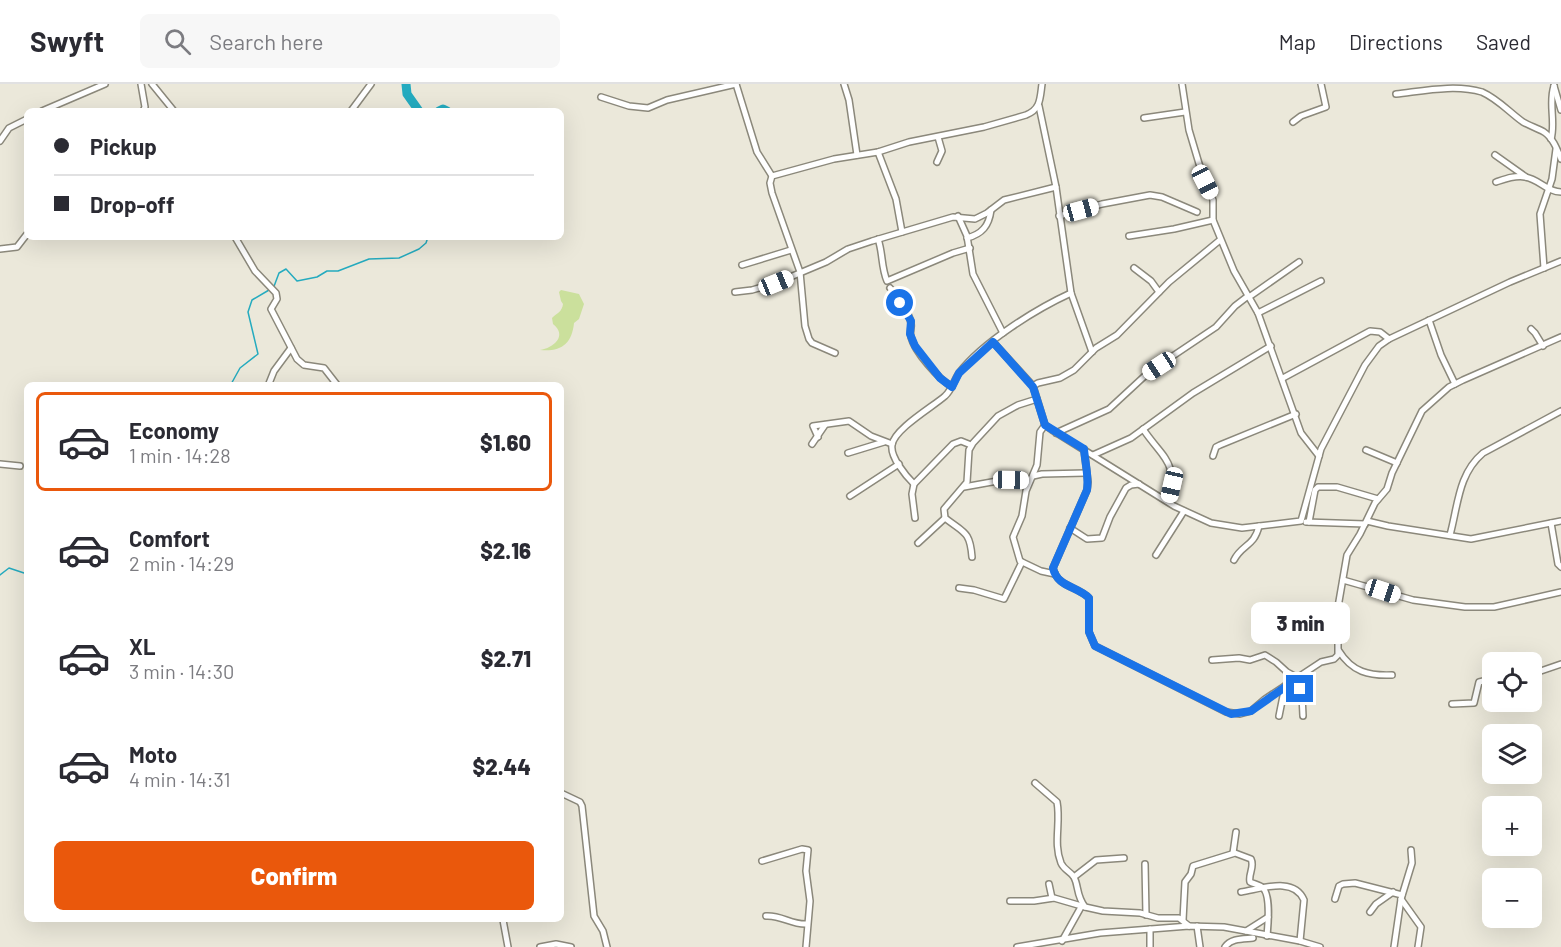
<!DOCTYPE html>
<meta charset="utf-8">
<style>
:root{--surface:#fff;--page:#f7f7f7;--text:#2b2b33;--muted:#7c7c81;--line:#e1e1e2;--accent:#ea580c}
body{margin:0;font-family:Barlow,sans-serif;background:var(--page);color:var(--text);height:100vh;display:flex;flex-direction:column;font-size:22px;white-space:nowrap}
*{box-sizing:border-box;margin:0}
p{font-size:20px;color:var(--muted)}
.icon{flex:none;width:33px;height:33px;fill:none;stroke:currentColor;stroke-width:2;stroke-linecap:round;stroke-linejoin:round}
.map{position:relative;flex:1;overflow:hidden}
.side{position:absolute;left:24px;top:298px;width:540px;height:540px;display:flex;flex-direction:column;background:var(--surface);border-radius:9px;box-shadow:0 6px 24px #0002}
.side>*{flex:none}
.banner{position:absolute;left:24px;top:24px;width:540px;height:132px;border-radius:9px;box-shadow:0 6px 24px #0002;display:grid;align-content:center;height:132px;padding:0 30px;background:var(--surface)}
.controls{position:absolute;left:1482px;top:568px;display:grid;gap:12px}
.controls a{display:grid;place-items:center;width:60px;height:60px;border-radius:9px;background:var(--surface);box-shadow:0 6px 24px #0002;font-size:30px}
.end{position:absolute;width:27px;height:27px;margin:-14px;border:8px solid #1a73e8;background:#fff;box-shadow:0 0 0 3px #fff}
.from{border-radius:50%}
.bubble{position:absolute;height:42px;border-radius:9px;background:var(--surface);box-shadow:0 6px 24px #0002;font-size:20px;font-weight:800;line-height:42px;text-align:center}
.car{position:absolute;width:18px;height:36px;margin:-18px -9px;border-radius:8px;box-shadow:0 0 4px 2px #0007;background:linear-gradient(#fff 24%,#345 0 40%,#fff 0 76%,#345 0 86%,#fff 0)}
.banner b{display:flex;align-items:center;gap:21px;height:57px;font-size:22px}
.banner b+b{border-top:2px solid var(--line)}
.banner i{width:15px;height:15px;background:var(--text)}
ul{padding:10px 0 0;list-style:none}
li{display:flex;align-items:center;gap:18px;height:99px;margin:0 12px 9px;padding:0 18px;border:3px solid transparent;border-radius:9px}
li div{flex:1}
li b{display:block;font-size:22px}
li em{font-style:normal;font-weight:800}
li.active{border-color:var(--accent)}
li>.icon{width:54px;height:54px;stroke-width:1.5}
.button{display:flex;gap:12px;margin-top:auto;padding:12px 30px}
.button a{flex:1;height:69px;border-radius:9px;background:var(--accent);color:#fff;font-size:24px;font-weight:800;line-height:69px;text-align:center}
header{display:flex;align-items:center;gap:36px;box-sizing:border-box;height:84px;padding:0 30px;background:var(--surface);border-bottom:2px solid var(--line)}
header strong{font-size:28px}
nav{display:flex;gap:33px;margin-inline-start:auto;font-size:21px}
.search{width:420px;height:54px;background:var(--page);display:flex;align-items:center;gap:15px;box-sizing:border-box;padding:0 21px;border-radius:9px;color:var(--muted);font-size:22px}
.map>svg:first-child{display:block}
.green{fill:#cbe09c}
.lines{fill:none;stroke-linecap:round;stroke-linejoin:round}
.stream{stroke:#25abbf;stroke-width:1.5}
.river{stroke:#25abbf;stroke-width:9}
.street-casing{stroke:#8b887b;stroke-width:8}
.street{stroke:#fff;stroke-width:5}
.route{stroke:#1a73e8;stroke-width:8}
</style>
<header>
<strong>Swyft</strong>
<div class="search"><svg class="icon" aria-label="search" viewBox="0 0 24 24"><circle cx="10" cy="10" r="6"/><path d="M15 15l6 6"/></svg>Search here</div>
<nav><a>Map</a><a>Directions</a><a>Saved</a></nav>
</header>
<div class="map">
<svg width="1561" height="863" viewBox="0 0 1561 863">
<rect width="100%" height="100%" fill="#ebe8da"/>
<path class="green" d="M561,206l18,4 5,10 -5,15 -5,4c-2,21 -13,29 -34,27 13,-2 28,-14 13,-26l-1,-6c5,-5 10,-6 11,-14l-2,-3 -2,-9z"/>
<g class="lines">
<g class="stream">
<path d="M273,205l6,-16 7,-4 11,12 20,-4 10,-6h11l31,-12 30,-1 20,-9 7,-6 2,-6"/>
<path d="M230,302l10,-18 18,-14 -10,-42 4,-12 17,-10"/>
<path d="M0,491l9,-7 18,6"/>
</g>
<g class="river">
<path d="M406,0l1,10 12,17"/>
<path d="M439,27l4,-2 4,2"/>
</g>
<defs>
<g id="street">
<path d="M141,0l4,23 -2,4"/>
<path d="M152,0l22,27"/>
<path d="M736,0l21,68 15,24"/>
<path d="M844,0l5,16 8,55"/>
<path d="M1182,0l7,46 14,47 10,23v20l21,51 24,42 43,120 18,23"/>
<path d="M1554,2l7,24"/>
<path d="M1396,10c27,-3 59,-10 86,-2 16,7 27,20 41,30 7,4 14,6 21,10 9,6 13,17 17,27"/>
<path d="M601,13l28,9 19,2 19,-8 69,-16"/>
<path d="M1039,22l17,81 15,106 21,59"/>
<path d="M42,27l63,-27"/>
<path d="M351,27l20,-27"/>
<path d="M1144,34l41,-6"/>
<path d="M1293,38l8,-6 25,-9 -5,-23"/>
<path d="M1551,55c5,-17 -3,-36 3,-53"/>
<path d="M0,57l9,-13 18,-9"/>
<path d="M878,68l18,47 6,33"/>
<path d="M1495,71l31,22"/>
<path d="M937,78l5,-11 -4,-14"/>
<path d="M1496,98c9,-3 19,-7 29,-5 14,2 22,15 36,15"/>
<path d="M958,132l9,20 6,38 30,59"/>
<path d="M1059,132l43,-12 48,-9 12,2 35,15"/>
<path d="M1129,152l45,-7 39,-9"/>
<path d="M235,153l20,34 21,22 1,6 -6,10 26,50 7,6 20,3 14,18"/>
<path d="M967,154c15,-4 22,-12 24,-28"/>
<path d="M878,155c5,14 3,28 9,42l66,-28 17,-5"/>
<path d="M0,165l17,-2 10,-13"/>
<path d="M742,181l49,-15"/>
<path d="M1134,184l17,13 8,11"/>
<path d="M1544,184l-4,-54 12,-35 4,-30"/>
<path d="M890,204c6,6 20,26 21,35 1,5 -2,9 0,14 4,16 28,42 41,50"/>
<path d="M735,208l17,-2 24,-7 50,-21 22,-13 24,-8 81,-24 22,2 12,-6 17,-13 52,-13"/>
<path d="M1249,213l50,-35"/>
<path d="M1258,229l63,-32"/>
<path d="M1429,236l12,35 14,29"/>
<path d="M1531,245l4,4 8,13"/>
<path d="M993,258l40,44 12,39 7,5 122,76 37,17 31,5 59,-7 20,-72 44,-84 14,-19 10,-7"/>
<path d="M835,269l-23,-10 -3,-4 -4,-13 -5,-54 -28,-79 -2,-10 2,-7 62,-17 44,-7 31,-10 75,-15 42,-12c15,-6 14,-17 16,-31"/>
<path d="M1283,294l87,-47 10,1 9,7 121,-57 51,-21"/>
<path d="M268,302l6,-15 17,-23"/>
<path d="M1033,302l5,-3 22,-5 14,-8 22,-22 21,-13 52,-53 51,-42"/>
<path d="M1045,341l-5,7 -3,33 -11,26 -4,25 -9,21 7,24 21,10 14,3"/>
<path d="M1143,345c21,31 35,31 25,72"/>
<path d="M1056,349l53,-24 40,-37 67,-45 19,-21 13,-10"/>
<path d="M818,353l-5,-11 36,-5 22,15 21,8"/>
<path d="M812,360l13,-19"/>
<path d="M1084,365l4,33 -1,8 -34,78c4,19 24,18 36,30v34l6,14 131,66 14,2 11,-3 14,-12 56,-37 13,-3 4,-4v-48l9,-52 13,-21 15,-31 12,-14 5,-16 30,-62 27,-24 14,-7 98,-43"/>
<path d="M1366,366l31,13"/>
<path d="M848,369l36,-11"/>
<path d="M1093,371l38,-17 62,-45 78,-47"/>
<path d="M1213,372l3,-9 4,-2 76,-31"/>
<path d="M0,380l20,2"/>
<path d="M1033,392l9,-2 44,-1"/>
<path d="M914,400c-8,-8 -24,-27 -22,-39 2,-16 42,-39 53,-49 7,-6 9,-16 14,-23 24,-31 77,-64 112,-80"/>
<path d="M964,403l39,-7h27"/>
<path d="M850,412l49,-32"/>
<path d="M915,434l-3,-24 2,-10 39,-40 8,-3 10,4"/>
<path d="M1367,437l21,5 83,13 90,-18"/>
<path d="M1306,438l59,2"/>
<path d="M1309,438l6,-32 3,-3h19l41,12"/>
<path d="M1551,439l7,41 3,3"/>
<path d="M1070,444l17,11 15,-1 8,-21 16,-29 5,-3 8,-1"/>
<path d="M1450,451c8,-29 8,-61 33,-82l78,-42"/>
<path d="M918,459l27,-25"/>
<path d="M1156,471l28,-44"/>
<path d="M972,473c-2,-26 -8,-24 -27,-39l-1,-9 23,-27 2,-32 4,-7 25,-27 20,-11 19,-6"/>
<path d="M1234,476c8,-16 20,-13 25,-34"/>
<path d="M1343,496l70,20 52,7h29l67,-15"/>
<path d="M959,504l15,2 30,9 18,-37"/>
<path d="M1339,567c13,21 30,25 53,24"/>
<path d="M1212,576l27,-2 11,2 15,-5 11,7 11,10 11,6 4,17 1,21"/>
<path d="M1532,590l29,-10"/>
<path d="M1452,620l22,-1 5,-21 13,-3"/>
<path d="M1279,632l6,-30"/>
<path d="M1035,699l22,19c4,21 -4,41 4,61 3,7 9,8 13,14 5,10 2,18 11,30l18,4 37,2 18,5h21l10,8"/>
<path d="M561,709l19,9 2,4 12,110 9,15 4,16"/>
<path d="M1233,769l3,-21"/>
<path d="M762,777l40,-12 6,1 -2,21 4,30 -4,46"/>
<path d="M1145,780l1,51"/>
<path d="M1074,793l22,-17 28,-2"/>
<path d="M1049,800l3,14"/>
<path d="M1241,808c20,-3 53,-16 63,8l-4,41"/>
<path d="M1335,815l4,-13 4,-2 12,-1 47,12"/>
<path d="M1401,815l20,28 -3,20"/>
<path d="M1010,817h24l20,-3 31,9"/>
<path d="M1370,828l6,-8 17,-12"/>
<path d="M766,832c16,-1 25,9 41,8"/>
<path d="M503,836l5,27"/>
<path d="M1183,836l2,-38 6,-8 2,-8 42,-13 16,6c4,8 -3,15 -1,23 4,2 10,3 13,6 8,8 5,37 4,48"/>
<path d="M1197,842l3,21"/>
<path d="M1246,847l22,-14"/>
<path d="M1062,857l19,-34"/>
<path d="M540,863l16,-3 15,3"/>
<path d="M1017,863l83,-14 89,-7 35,1 76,14 20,6"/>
<path d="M1150,863v-18"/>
<path d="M1225,863c6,-9 18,-8 28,-9"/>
<path d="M1394,863l7,-48 11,-36 -1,-13"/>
</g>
</defs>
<use href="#street" class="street-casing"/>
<use href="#street" class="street"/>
</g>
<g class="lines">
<path class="route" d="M900,219l11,18 -1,13 5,12 25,32 12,9 7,-14 34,-31 40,45 12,38 39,24c1,13 5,28 3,41l-34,78c4,19 24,18 36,30v34l6,14 136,68 20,-3 47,-33 2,11"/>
</g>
</svg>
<div class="controls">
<a><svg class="icon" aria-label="locate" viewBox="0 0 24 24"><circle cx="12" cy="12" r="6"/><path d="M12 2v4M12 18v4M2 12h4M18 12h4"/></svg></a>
<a><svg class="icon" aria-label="layers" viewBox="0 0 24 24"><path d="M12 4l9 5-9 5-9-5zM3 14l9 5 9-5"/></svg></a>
<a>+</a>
<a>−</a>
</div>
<i class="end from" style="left:900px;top:219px"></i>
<i class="end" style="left:1300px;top:605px"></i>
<div class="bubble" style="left:1251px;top:518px;width:99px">3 min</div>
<i class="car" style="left:1205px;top:98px;rotate:153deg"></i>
<i class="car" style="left:1081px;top:126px;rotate:75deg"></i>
<i class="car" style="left:776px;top:199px;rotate:68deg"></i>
<i class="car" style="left:1159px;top:282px;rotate:237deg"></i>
<i class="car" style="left:1011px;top:396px;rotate:91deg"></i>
<i class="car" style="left:1172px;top:401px;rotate:193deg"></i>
<i class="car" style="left:1383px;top:507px;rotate:108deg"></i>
<div class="banner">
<b><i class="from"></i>Pickup</b>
<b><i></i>Drop-off</b>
</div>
<section class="side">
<ul>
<li class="active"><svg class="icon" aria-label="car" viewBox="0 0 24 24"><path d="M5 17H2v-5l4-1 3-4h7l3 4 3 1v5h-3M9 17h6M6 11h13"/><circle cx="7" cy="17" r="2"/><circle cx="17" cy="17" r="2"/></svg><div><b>Economy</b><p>1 min · 14:28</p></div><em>$1.60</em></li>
<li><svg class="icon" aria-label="car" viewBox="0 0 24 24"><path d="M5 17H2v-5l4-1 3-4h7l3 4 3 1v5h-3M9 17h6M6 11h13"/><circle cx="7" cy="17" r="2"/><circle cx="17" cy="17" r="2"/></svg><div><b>Comfort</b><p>2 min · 14:29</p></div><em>$2.16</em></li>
<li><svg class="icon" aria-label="car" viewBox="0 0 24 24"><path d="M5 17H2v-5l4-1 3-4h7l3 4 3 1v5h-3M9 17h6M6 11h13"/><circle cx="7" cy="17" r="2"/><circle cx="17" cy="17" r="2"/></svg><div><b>XL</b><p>3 min · 14:30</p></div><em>$2.71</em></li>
<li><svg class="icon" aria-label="car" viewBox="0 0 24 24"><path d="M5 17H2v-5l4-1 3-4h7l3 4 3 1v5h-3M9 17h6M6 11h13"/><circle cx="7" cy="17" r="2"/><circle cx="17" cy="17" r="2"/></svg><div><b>Moto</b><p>4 min · 14:31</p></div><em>$2.44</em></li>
</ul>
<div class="button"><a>Confirm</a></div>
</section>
</div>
